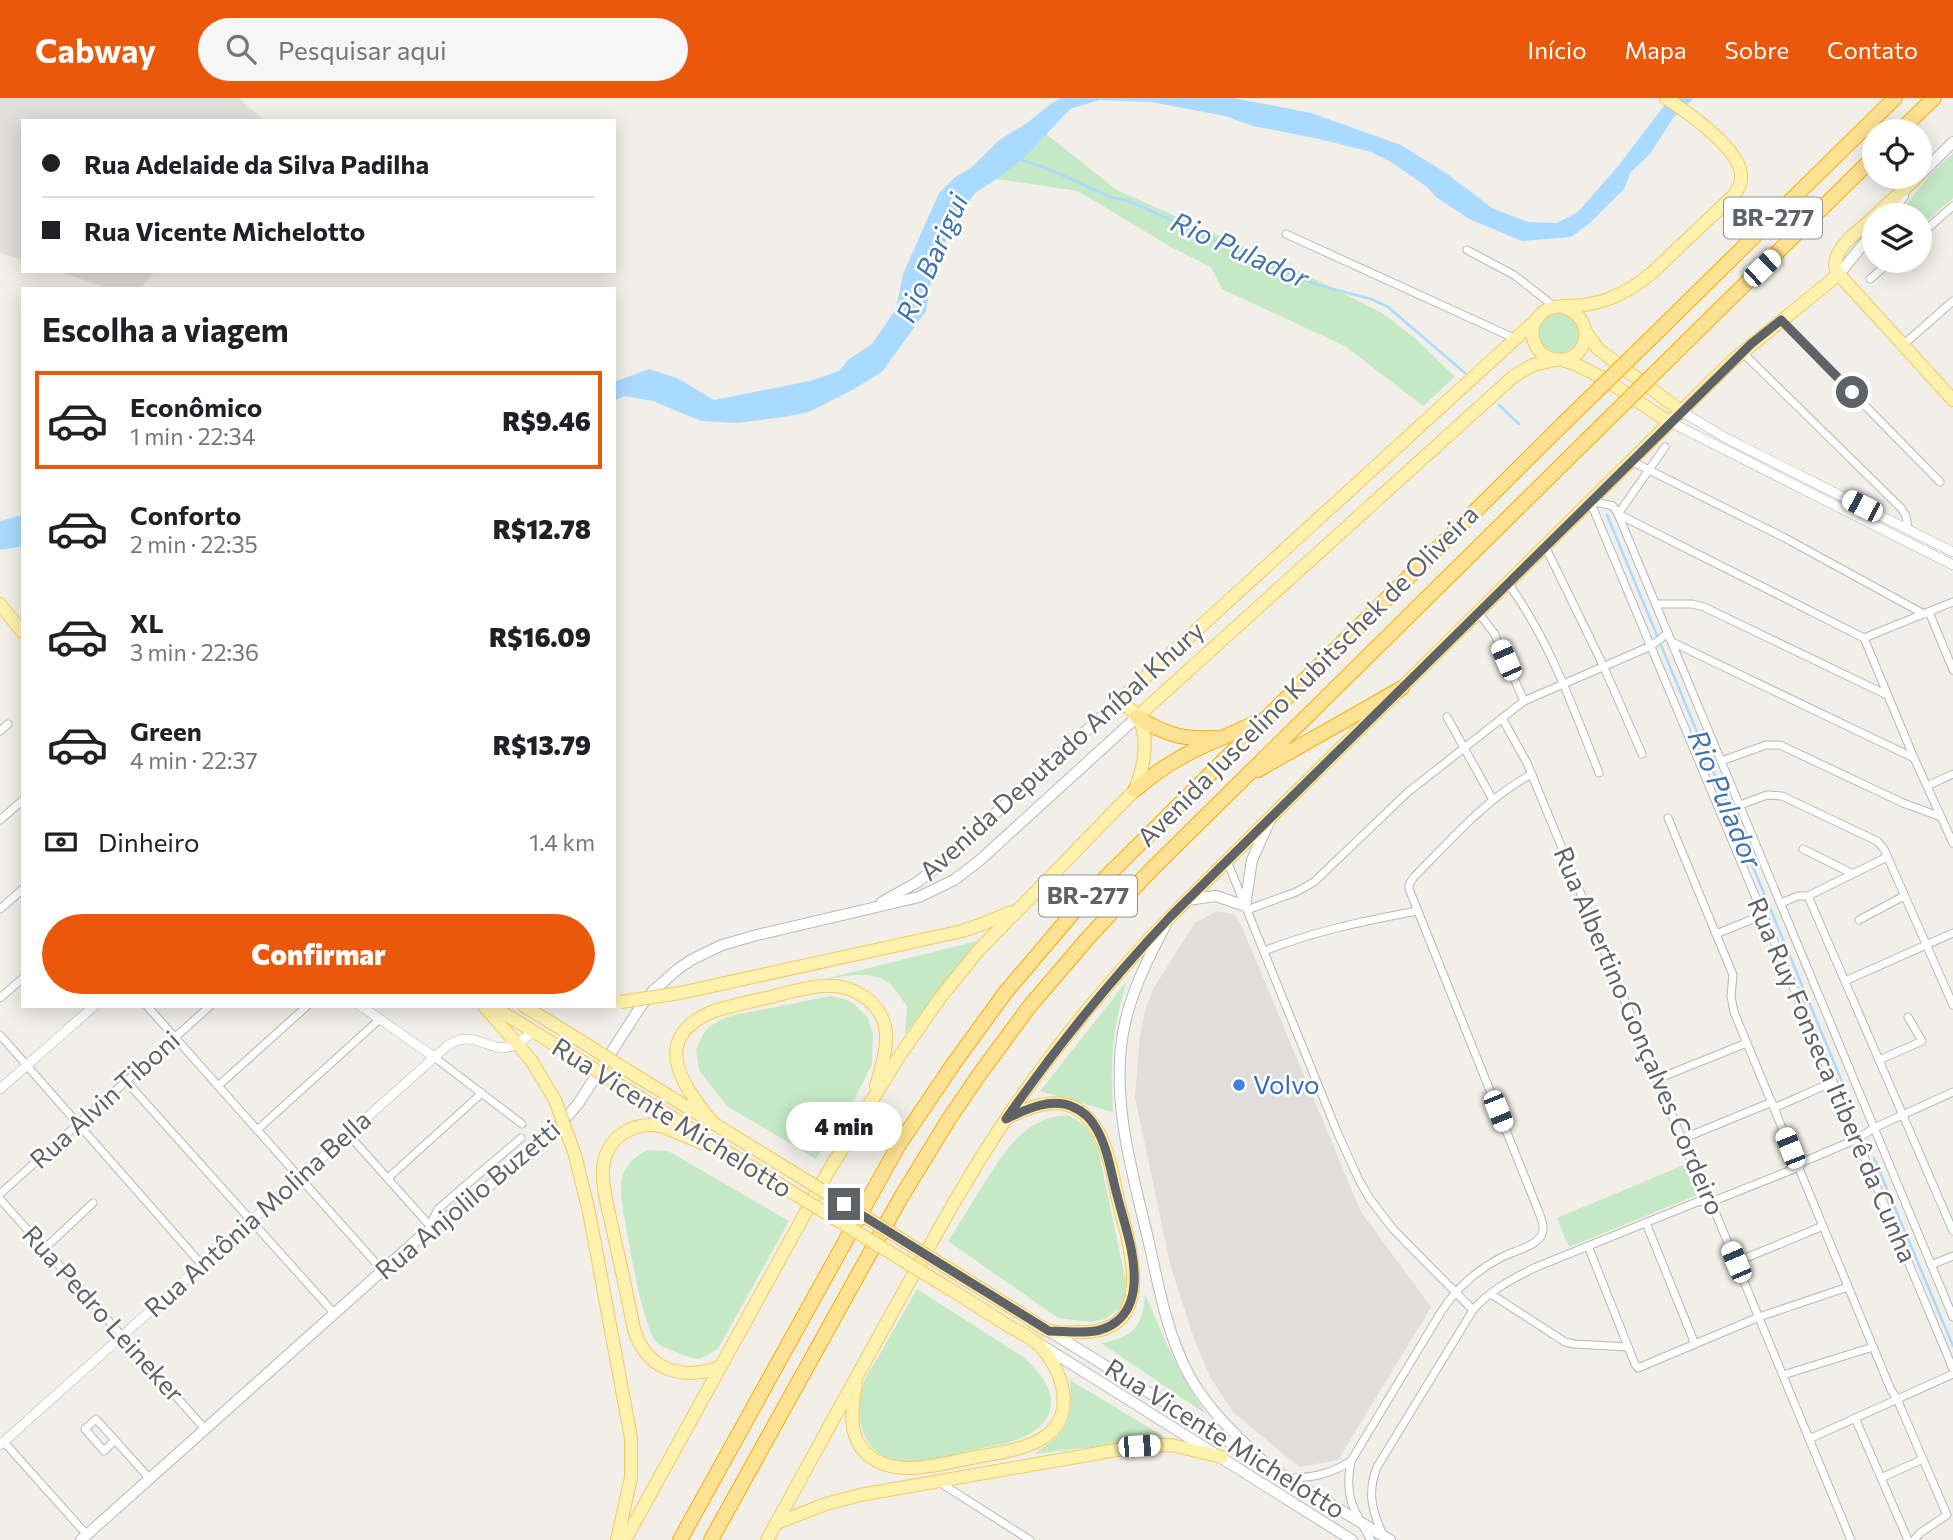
<!DOCTYPE html>
<html lang="pt">
<meta charset="utf-8">
<style>
:root{--surface:#fff;--page:#f6f6f6;--text:#202124;--muted:#757577;--line:#e0e0e0;--accent:#ea580c}
body{margin:0;font-family:Commissioner,sans-serif;background:var(--page);color:var(--text);height:100vh;display:flex;flex-direction:column;font-size:26px;white-space:nowrap}
*{box-sizing:border-box;margin:0}
p{font-size:23px;color:var(--muted)}
.icon{flex:none;width:38px;height:38px;fill:none;stroke:currentColor;stroke-width:2;stroke-linecap:round;stroke-linejoin:round}
.map{position:relative;flex:1;overflow:hidden}
.panel{position:absolute;left:21px;top:189px;width:595px;height:721px;display:flex;flex-direction:column;background:var(--surface);border-radius:0px;box-shadow:0 4px 18px #0003}
.panel>*{flex:none}
.banner{position:absolute;left:21px;top:21px;width:595px;height:154px;border-radius:0px;box-shadow:0 4px 18px #0003;display:grid;align-content:center;height:154px;padding:0 21px;background:var(--surface)}
.controls{position:absolute;left:1862px;top:21px;display:grid;gap:14px}
.controls a{display:grid;place-items:center;width:70px;height:70px;border-radius:50%;background:var(--surface);box-shadow:0 4px 18px #0003;font-size:35px}
.end{position:absolute;width:32px;height:32px;margin:-16px;border:9px solid #5f6368;background:#fff;box-shadow:0 0 0 4px #fff}
.from{border-radius:50%}
.bubble{position:absolute;height:49px;border-radius:24px;background:var(--surface);box-shadow:0 4px 18px #0003;font-size:23px;font-weight:800;line-height:49px;text-align:center}
.car{position:absolute;width:21px;height:42px;margin:-21px -10px;border-radius:9px;box-shadow:0 0 5px 2px #0007;background:linear-gradient(#fff 24%,#345 0 40%,#fff 0 76%,#345 0 86%,#fff 0)}
.banner b{display:flex;align-items:center;gap:24px;height:66px;font-size:26px}
.banner b+b{border-top:2px solid var(--line)}
.banner i{width:18px;height:18px;background:var(--text)}
ul{padding:0;list-style:none}
li{display:flex;align-items:center;gap:21px;height:98px;margin:0 14px 10px;padding:0 7px;border:4px solid transparent;border-radius:0px}
li div{flex:1}
li b{display:block;font-size:26px}
li em{font-style:normal;font-weight:800}
li.on{border-color:var(--accent)}
li>.icon{width:63px;height:63px;stroke-width:1.5}
h2{padding:0 21px;font-size:32px;line-height:84px}
.pay{display:flex;align-items:center;gap:18px;height:77px;padding:0 21px;font-size:26px}
.pay p{margin-inline-start:auto}
.cta{display:flex;gap:14px;margin-top:auto;padding:14px 21px}
.cta a{flex:1;height:80px;border-radius:42px;background:var(--accent);color:#fff;font-size:28px;font-weight:800;line-height:80px;text-align:center}
header{display:flex;align-items:center;gap:42px;box-sizing:border-box;height:98px;padding:0 35px;background:var(--accent);color:#fff}
header strong{font-size:33px}
nav{display:flex;gap:38px;margin-inline-start:auto;font-size:24px}
.search{width:490px;height:63px;background:var(--page);display:flex;align-items:center;gap:18px;box-sizing:border-box;padding:0 24px;border-radius:38px;color:var(--muted);font-size:26px}
.map>svg:first-child{display:block}
.industrial{fill:#e0deda}
.green{fill:#c5e8c5}
.water{fill:#aadaff}
.lines{fill:none;stroke-linecap:round;stroke-linejoin:round}
.stream{stroke:#aadaff;stroke-width:2.5}
.minor-casing{stroke:#b5b8bc;stroke-width:9}
.tertiary-casing{stroke:#b5b8bc;stroke-width:10}
.secondary-casing{stroke:#b6babf;stroke-width:12}
.primary-casing{stroke:#f2c960;stroke-width:14}
.motorway-casing{stroke:#f9ab00;stroke-width:16}
.minor{stroke:#fff;stroke-width:7}
.tertiary{stroke:#fff;stroke-width:9}
.secondary{stroke:#fff;stroke-width:10}
.primary{stroke:#fff2af;stroke-width:12}
.motorway{stroke:#fde293;stroke-width:14}
.primary-bridge-casing{stroke:#f2c960;stroke-width:14;stroke-linecap:butt}
.motorway-bridge-casing{stroke:#f9ab00;stroke-width:16;stroke-linecap:butt}
.primary-bridge{stroke:#fff2af;stroke-width:12}
.motorway-bridge{stroke:#fde293;stroke-width:14}
.route{stroke:#5f6368;stroke-width:9}
.shop-dot{fill:#3f7fe0;stroke:#fff;stroke-width:2.5}
.labels{text-anchor:middle;stroke-width:5;stroke-linejoin:round;paint-order:stroke}
.shield{fill:#fff;stroke:#8f9295;stroke-width:2}
.shield-label{font-size:24px;font-weight:bold;fill:#5f6368}
.street-label{font-size:26px;fill:#5f6368;stroke:#fff}
.shop-label{font-size:26px;fill:#366cbe;stroke:#fff;text-anchor:start}
.water-label{font-size:28px;font-style:italic;fill:#4174aa;stroke:#fff}
</style>
<header>
<strong>Cabway</strong>
<div class="search"><svg class="icon" aria-label="search" viewBox="0 0 24 24"><circle cx="10" cy="10" r="6"/><path d="M15 15l6 6"/></svg>Pesquisar aqui</div>
<nav><a>Início</a><a>Mapa</a><a>Sobre</a><a>Contato</a></nav>
</header>
<div class="map">
<svg width="1953" height="1442" viewBox="0 0 1953 1442">
<rect width="100%" height="100%" fill="#f1efe8"/>
<g class="industrial">
<path d="M0,0h239l26,23h-242v139l-23,-7z"/>
<path d="M57,173h98l-15,18h-30z"/>
<path d="M1217,813l16,3 7,8 121,290 70,95 -93,153 -39,7 -66,-55 -23,-35 -16,-38 -24,-75 -35,-167 5,-62 5,-24 8,-22 42,-66z"/>
</g>
<g class="green">
<path d="M1046,36l71,56 190,85 75,38 34,26 39,38 -32,29 -78,-60 -123,-57 -11,-22 -40,-20 -93,-56 -81,-12z"/>
<path d="M1953,55v45l-33,29v-12h-22l33,-41z"/>
<circle cx="1559" cy="235" r="20"/>
<path d="M977,843l-72,93 2,-28c-5,-7 -11,-16 -17,-22 -17,-15 -45,-7 -65,-5z"/>
<path d="M1127,883c-15,47 -17,82 -14,131l-73,-21z"/>
<path d="M831,898l14,3 9,5 14,14 5,16 -1,30 -16,32 -40,63 -89,-53 -28,-36 -3,-20 7,-16 6,-7 13,-8 13,-4z"/>
<path d="M1068,1017c19,10 22,14 30,34l28,133 -1,16 -5,10 -15,11 -14,3 -33,-4 -110,-77c12,-18 23,-37 35,-56 22,-34 40,-67 85,-70z"/>
<path d="M647,1052l21,1 121,70 -71,128c-6,3 -14,9 -20,10 -7,0 -36,-12 -41,-16 -15,-15 -30,-113 -35,-139 -3,-27 0,-40 25,-54z"/>
<path d="M1684,1067l13,30 -128,52 -12,-29z"/>
<path d="M917,1191l106,68c16,14 36,36 25,59 -12,25 -56,30 -80,35 -20,5 -42,13 -63,11 -43,-3 -53,-45 -41,-80 4,-10 11,-19 16,-28 12,-22 25,-43 37,-65z"/>
<path d="M1145,1196c18,42 35,83 61,120l-105,-71c33,-5 42,-17 44,-49z"/>
<path d="M1070,1282l96,58 -132,16c34,-23 39,-33 36,-74z"/>
</g>
<g class="water">
<path d="M1061,0h172l78,15 90,32 45,28 46,35 36,14 29,1 21,-11 41,-47 51,-67h24l-21,20 -23,36 -20,19 -6,16 -35,35 -18,13 -49,4 -53,-22 -33,-22 -9,-10 -36,-25 -20,-10 -52,-13 -66,-13 -28,-10 -74,-14 -52,-2 -29,9 -43,46 -30,24 -22,14 -22,32 -20,43 -7,43 -44,61 -28,17 -45,23 -25,5 -47,6 -36,-2 -48,-20 -29,-5 -10,5v-19l35,-13 28,9 37,22 96,-19 29,-10 10,-12 23,-15 24,-35 7,-35 36,-81 15,-15 18,-11 26,-26 29,-18 25,-20z"/>
<path d="M23,417v31l-23,4v-29z"/>
</g>
<g class="lines">
<g class="stream">
<path d="M1018,61l26,8 69,31 14,2 135,62 56,23 53,14 17,8 77,66"/>
<path d="M1499,307l20,19"/>
<path d="M1607,417l236,569"/>
<path d="M1874,1060l79,188"/>
</g>
<defs>
<g id="minor">
<path d="M1286,136l230,105"/>
<path d="M1920,137l33,-29"/>
<path d="M1467,152l47,25 41,32"/>
<path d="M1870,181l21,-18"/>
<path d="M1781,222l159,162"/>
<path d="M1903,247l50,-44"/>
<path d="M1742,254l159,156 5,8 2,13"/>
<path d="M1665,349l-47,67 246,124 89,-36"/>
<path d="M1631,363l154,77 139,76"/>
<path d="M1590,403l363,868"/>
<path d="M1590,403l23,5 5,8 335,803"/>
<path d="M1545,448l58,119 39,89"/>
<path d="M1508,485c41,57 65,124 91,190"/>
<path d="M1656,506h36l12,3 183,88"/>
<path d="M1478,514l16,21 30,68"/>
<path d="M1929,514l24,58"/>
<path d="M1864,540l50,120 39,85"/>
<path d="M1672,544l242,116"/>
<path d="M1447,619l46,83"/>
<path d="M1502,620l25,45 173,420 11,19 140,338"/>
<path d="M0,633l8,-7"/>
<path d="M1721,663l45,-16h14l123,58 38,14"/>
<path d="M1927,688l26,-12"/>
<path d="M1740,707l27,-10 15,1 95,45 7,8 69,156"/>
<path d="M1668,720l65,157 -2,21 3,16 157,378 6,9 50,116 -27,18 -6,7"/>
<path d="M0,722l23,-20"/>
<path d="M1803,751l50,25"/>
<path d="M1227,763l111,273 21,46 11,19 23,30 80,81"/>
<path d="M1808,798l145,335"/>
<path d="M1781,805l17,-7h10l79,-39"/>
<path d="M0,811l23,-20"/>
<path d="M1247,812l49,-18 18,-10 94,-90 116,-91 127,-55 17,-13"/>
<path d="M1859,822l45,-24"/>
<path d="M1716,836l47,-19"/>
<path d="M1264,853c51,-20 100,-30 153,-40"/>
<path d="M1845,883l108,-48"/>
<path d="M0,900l23,-20"/>
<path d="M147,908l235,264"/>
<path d="M0,937l202,230"/>
<path d="M434,959l88,67"/>
<path d="M1879,962l43,-19 -14,-24"/>
<path d="M1657,981l90,-36"/>
<path d="M126,983l208,232"/>
<path d="M218,988l89,-80"/>
<path d="M1774,1010l59,-26"/>
<path d="M257,1032l123,-111"/>
<path d="M348,1036l83,93"/>
<path d="M1682,1041l90,-37"/>
<path d="M388,1080l94,-85"/>
<path d="M0,1096l210,-188"/>
<path d="M0,1101l205,230"/>
<path d="M1646,1125l49,121"/>
<path d="M431,1129l2,-8 5,-10 83,-71"/>
<path d="M1588,1148l47,118 3,4 121,-51 89,-30"/>
<path d="M44,1151l49,-46"/>
<path d="M1736,1164l87,-36"/>
<path d="M1931,1167l22,-9"/>
<path d="M1491,1196l74,48 9,2 54,3"/>
<path d="M1783,1277l90,-28"/>
<path d="M1855,1320l53,122"/>
<path d="M1809,1341l144,-65"/>
<path d="M115,1342l-11,11 -19,-22 11,-10 54,60"/>
<path d="M4,1344l83,93"/>
<path d="M1288,1380c24,0 43,-4 63,-17"/>
<path d="M1881,1380l42,-19"/>
<path d="M939,1384l91,58"/>
<path d="M1383,1437c-11,-24 -16,-43 -6,-68l96,-157c16,-19 39,-31 61,-42l163,-66 7,-1 7,1 88,-35 4,-5 54,-23 17,-11 79,-36"/>
<path d="M1371,1442c-18,-31 -27,-43 -20,-79l90,-149c15,-24 36,-42 61,-55 12,-6 32,-10 39,-21 5,-8 0,-18 -3,-26l-129,-321v-4l4,-7c37,-37 72,-79 119,-104"/>
</g>
<g id="tertiary">
<path d="M1681,313l43,26 229,115"/>
<path d="M1670,324l283,143"/>
<path d="M361,908l73,51"/>
<path d="M0,991l94,-83"/>
<path d="M0,1347l447,-399c26,-18 38,5 62,1 9,-1 17,-10 24,-16"/>
</g>
<g id="secondary">
<path d="M1920,77l33,-33"/>
<path d="M1887,117l16,-19"/>
<path d="M1839,176l35,-43"/>
<path d="M1187,802l29,-4 29,10 7,-46 18,-40"/>
<path d="M882,804l34,-19 16,-12 188,-171"/>
<path d="M1166,826c-18,35 -36,69 -43,109 -12,70 10,142 26,210 10,45 18,91 40,132 20,37 51,64 80,92"/>
<path d="M1049,1233l201,124"/>
<path d="M1043,1248l309,194"/>
<path d="M1264,1366l126,76"/>
<path d="M81,1442l339,-303 101,-75 27,-24 30,-34 63,-98 12,-15 25,-22 13,-9 31,-15 35,-10 162,-38 35,-17 25,-19 158,-144"/>
</g>
<g id="primary">
<path d="M1876,117l41,-38"/>
<path d="M1874,119c-14,14 -44,31 -38,54l117,129"/>
<path d="M1563,209c37,11 24,60 -10,52 -19,-4 -27,-28 -14,-43 11,-13 29,-9 45,-11 12,-2 25,-5 36,-11 23,-11 41,-29 59,-47 18,-17 36,-34 55,-52 4,-6 8,-12 7,-20 -1,-27 -53,-62 -75,-77"/>
<path d="M1586,234l12,17 83,62"/>
<path d="M1563,262c40,13 71,41 107,62"/>
<path d="M0,506l23,29"/>
<path d="M1137,619l377,-341 19,-11 23,-5"/>
<path d="M680,895l282,-62 21,-7 28,-12"/>
<path d="M484,908l47,54 24,40"/>
<path d="M492,908l91,56"/>
<path d="M524,908l68,42"/>
<path d="M617,966l182,112"/>
<path d="M610,981l92,57"/>
<path d="M713,1025c-32,-39 -64,-85 1,-112 19,-6 38,-10 57,-14 18,-5 35,-10 53,-11 29,-2 59,16 62,47 1,18 -5,36 -10,53"/>
<path d="M729,1055l61,38"/>
<path d="M575,1057l14,57 42,226v40l-14,62"/>
<path d="M957,1176c21,13 42,26 63,39 9,5 18,13 27,17 10,4 26,2 37,2 73,-1 46,-86 35,-128 -7,-31 -12,-77 -42,-95 -22,-13 -50,-1 -70,9"/>
<path d="M720,1269c-38,14 -74,3 -86,-38 -7,-34 -14,-68 -22,-102 -4,-19 -10,-39 -9,-59 3,-30 29,-47 58,-42l75,31"/>
<path d="M856,1285c-4,25 -9,53 11,71 29,26 76,9 109,3 22,-4 48,-7 67,-19 35,-23 20,-67 -4,-93 -7,-7 -18,-12 -27,-17 -21,-13 -42,-27 -64,-40"/>
<path d="M777,1425l49,-19 34,-9 279,-49 32,-1 51,12"/>
<path d="M625,1442l203,-368 70,-114 42,-60 38,-47 157,-161c8,-21 16,-53 2,-74 -5,-6 -12,-11 -17,-16l415,-379"/>
<path d="M767,1442c48,-87 95,-174 144,-261 30,-54 60,-108 95,-160 48,-72 104,-139 164,-202l561,-555 108,-88"/>
</g>
<g id="motorway">
<path d="M1900,33l34,-33"/>
<path d="M1650,241l245,-241"/>
<path d="M1668,262l206,-203"/>
<path d="M1137,619c27,17 46,23 78,21"/>
<path d="M1258,672l144,-82"/>
<path d="M1135,692c14,-12 28,-23 45,-32 23,-14 50,-22 74,-35"/>
<path d="M680,1442l218,-394 54,-80 53,-73 83,-98 476,-472"/>
<path d="M711,1442l189,-341 49,-80 30,-44 50,-68 59,-69 61,-66 438,-432"/>
</g>
</defs>
<use href="#minor" class="minor-casing"/>
<use href="#tertiary" class="tertiary-casing"/>
<use href="#secondary" class="secondary-casing"/>
<use href="#primary" class="primary-casing"/>
<use href="#motorway" class="motorway-casing"/>
<use href="#minor" class="minor"/>
<use href="#tertiary" class="tertiary"/>
<use href="#secondary" class="secondary"/>
<use href="#primary" class="primary"/>
<use href="#motorway" class="motorway"/>
<defs>
<g id="primary-bridge">
<path d="M621,904l59,-9"/>
<path d="M592,950l25,16"/>
<path d="M583,964l27,17"/>
<path d="M555,1002l20,55"/>
<path d="M799,1078l158,98"/>
<path d="M790,1093l158,97"/>
</g>
<g id="motorway-bridge">
<path d="M1564,325l86,-84"/>
<path d="M1587,342l81,-80"/>
</g>
</defs>
<use href="#primary-bridge" class="primary-bridge-casing"/>
<use href="#motorway-bridge" class="motorway-bridge-casing"/>
<use href="#primary-bridge" class="primary-bridge"/>
<use href="#motorway-bridge" class="motorway-bridge"/>
</g>
<g class="lines">
<path class="route" d="M844,1106l205,127c21,0 49,6 67,-9 12,-9 17,-24 18,-38 2,-30 -10,-61 -17,-89 -6,-22 -9,-47 -21,-67 -5,-9 -13,-17 -23,-21 -21,-10 -47,2 -67,12 50,-72 104,-138 164,-202l581,-573 30,-24 71,72"/>
</g>
<circle class="shop-dot" cx="1239" cy="987" r="7"/>
<g class="labels">
<g class="shield">
<rect x="1724" y="99.5" width="98" height="41" rx="5"/>
<rect x="1039" y="777.5" width="98" height="41" rx="5"/>
</g>
<g class="shield-label">
<text x="1773" y="128">BR-277</text>
<text x="1088" y="806">BR-277</text>
</g>
<g class="street-label">
<text transform="translate(1308 578) rotate(-45)" y="9">Avenida Juscelino Kubitschek de Oliveira</text>
<text transform="translate(1062 653) rotate(-42)" y="9">Avenida Deputado Aníbal Khury</text>
<text transform="translate(1639 933) rotate(67)" y="9">Rua Albertino Gonçalves Cordeiro</text>
<text transform="translate(1832 982) rotate(67)" y="9">Rua Ruy Fonseca Itiberê da Cunha</text>
<text transform="translate(105 1002) rotate(-42)" y="9">Rua Alvin Tiboni</text>
<text transform="translate(672 1020) rotate(32)" y="9">Rua Vicente Michelotto</text>
<text transform="translate(468 1102) rotate(-40)" y="9">Rua Anjolilo Buzetti</text>
<text transform="translate(258 1116) rotate(-42)" y="9">Rua Antônia Molina Bella</text>
<text transform="translate(103 1216) rotate(48)" y="9">Rua Pedro Leineker</text>
<text transform="translate(1225 1341) rotate(32)" y="9">Rua Vicente Michelotto</text>
</g>
<g class="shop-label">
<text x="1253" y="996">Volvo</text>
</g>
<g class="water-label">
<text transform="translate(1240 152) rotate(24)" y="10">Rio Pulador</text>
<text transform="translate(932 160) rotate(-66)" y="10">Rio Barigui</text>
<text transform="translate(1725 701) rotate(67)" y="10">Rio Pulador</text>
</g>
</g>
</svg>
<div class="controls">
<a><svg class="icon" aria-label="locate" viewBox="0 0 24 24"><circle cx="12" cy="12" r="6"/><path d="M12 2v4M12 18v4M2 12h4M18 12h4"/></svg></a>
<a><svg class="icon" aria-label="layers" viewBox="0 0 24 24"><path d="M12 4l9 5-9 5-9-5zM3 14l9 5 9-5"/></svg></a>
</div>
<i class="end from" style="left:1852px;top:294px"></i>
<i class="end" style="left:844px;top:1106px"></i>
<div class="bubble" style="left:786px;top:1004px;width:116px">4 min</div>
<i class="car" style="left:1762px;top:170px;rotate:46deg"></i>
<i class="car" style="left:1862px;top:408px;rotate:297deg"></i>
<i class="car" style="left:1506px;top:562px;rotate:336deg"></i>
<i class="car" style="left:1498px;top:1013px;rotate:158deg"></i>
<i class="car" style="left:1790px;top:1050px;rotate:338deg"></i>
<i class="car" style="left:1736px;top:1164px;rotate:337deg"></i>
<i class="car" style="left:1139px;top:1348px;rotate:86deg"></i>
<div class="banner">
<b><i class="from"></i>Rua Adelaide da Silva Padilha</b>
<b><i></i>Rua Vicente Michelotto</b>
</div>
<section class="panel">
<h2>Escolha a viagem</h2>
<ul>
<li class="on"><svg class="icon" aria-label="car" viewBox="0 0 24 24"><path d="M5 17H2v-5l4-1 3-4h7l3 4 3 1v5h-3M9 17h6M6 11h13"/><circle cx="7" cy="17" r="2"/><circle cx="17" cy="17" r="2"/></svg><div><b>Econômico</b><p>1 min · 22:34</p></div><em>R$9.46</em></li>
<li><svg class="icon" aria-label="car" viewBox="0 0 24 24"><path d="M5 17H2v-5l4-1 3-4h7l3 4 3 1v5h-3M9 17h6M6 11h13"/><circle cx="7" cy="17" r="2"/><circle cx="17" cy="17" r="2"/></svg><div><b>Conforto</b><p>2 min · 22:35</p></div><em>R$12.78</em></li>
<li><svg class="icon" aria-label="car" viewBox="0 0 24 24"><path d="M5 17H2v-5l4-1 3-4h7l3 4 3 1v5h-3M9 17h6M6 11h13"/><circle cx="7" cy="17" r="2"/><circle cx="17" cy="17" r="2"/></svg><div><b>XL</b><p>3 min · 22:36</p></div><em>R$16.09</em></li>
<li><svg class="icon" aria-label="car" viewBox="0 0 24 24"><path d="M5 17H2v-5l4-1 3-4h7l3 4 3 1v5h-3M9 17h6M6 11h13"/><circle cx="7" cy="17" r="2"/><circle cx="17" cy="17" r="2"/></svg><div><b>Green</b><p>4 min · 22:37</p></div><em>R$13.79</em></li>
</ul>
<div class="pay"><svg class="icon" aria-label="cash" viewBox="0 0 24 24"><path d="M3 7h18v10H3z"/><circle cx="12" cy="12" r="2"/></svg>Dinheiro<p>1.4 km</p></div>
<div class="cta"><a>Confirmar</a></div>
</section>
</div>
